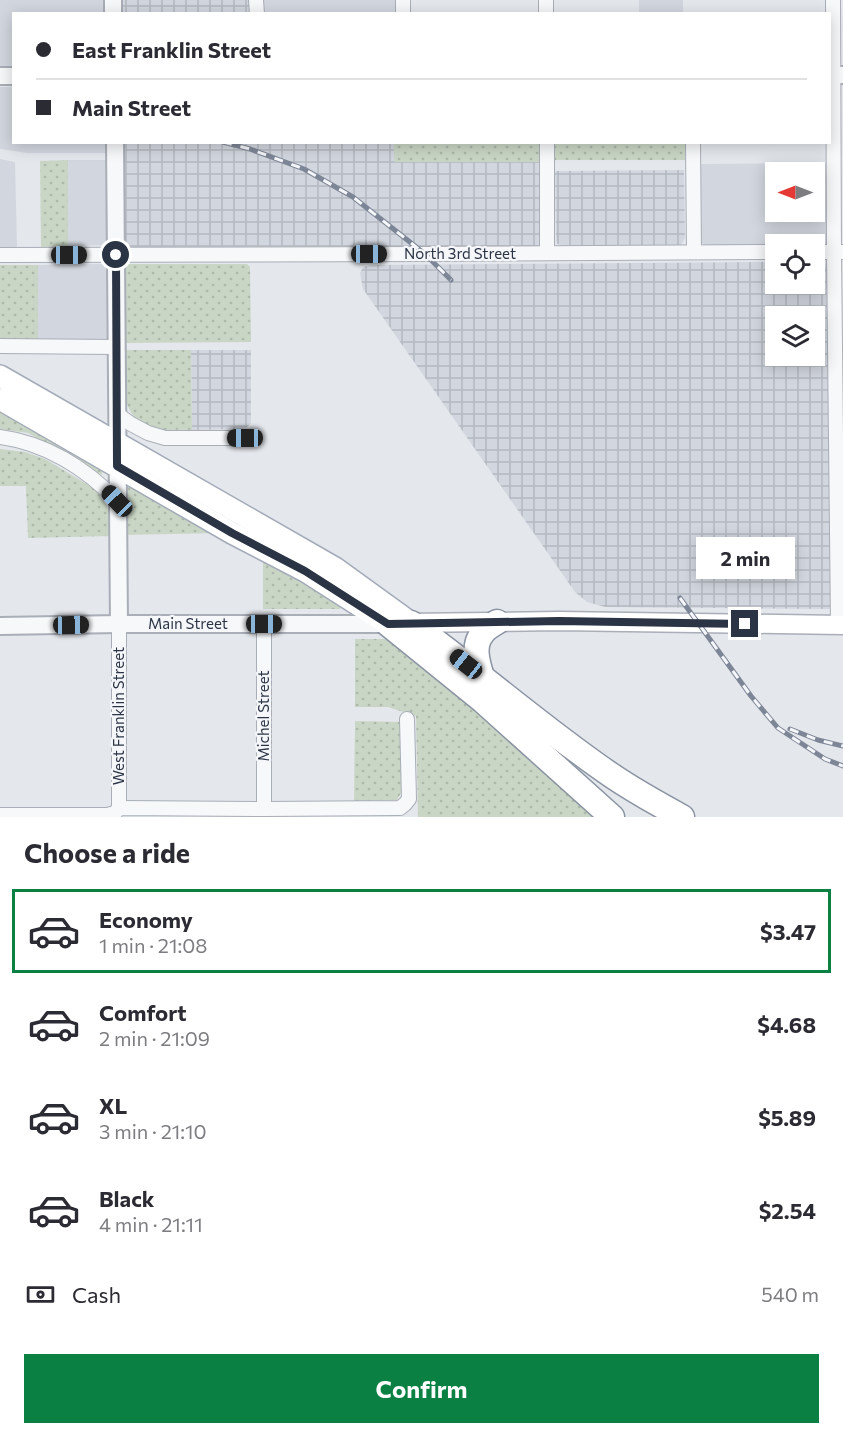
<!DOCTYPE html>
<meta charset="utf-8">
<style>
:root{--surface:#fff;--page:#f7f7f7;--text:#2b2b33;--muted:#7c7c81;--line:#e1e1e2;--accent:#0b8043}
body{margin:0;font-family:Commissioner,sans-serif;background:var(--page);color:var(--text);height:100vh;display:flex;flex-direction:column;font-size:22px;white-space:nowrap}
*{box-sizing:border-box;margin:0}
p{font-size:20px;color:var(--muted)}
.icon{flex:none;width:33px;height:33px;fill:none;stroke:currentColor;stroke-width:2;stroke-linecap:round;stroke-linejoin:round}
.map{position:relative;height:817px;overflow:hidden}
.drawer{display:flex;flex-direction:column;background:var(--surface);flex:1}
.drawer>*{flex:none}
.banner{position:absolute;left:12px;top:12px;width:819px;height:132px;border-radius:0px;box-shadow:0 3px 15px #0003;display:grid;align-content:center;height:132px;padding:0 24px;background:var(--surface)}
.needle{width:39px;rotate:270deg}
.controls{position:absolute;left:765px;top:162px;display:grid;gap:12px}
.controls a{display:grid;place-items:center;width:60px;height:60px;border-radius:0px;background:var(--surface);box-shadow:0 3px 15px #0003;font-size:30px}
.end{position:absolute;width:27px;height:27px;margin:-14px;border:8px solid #2b3445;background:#fff;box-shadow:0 0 0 3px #fff}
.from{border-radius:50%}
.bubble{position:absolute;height:42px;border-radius:0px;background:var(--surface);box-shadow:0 3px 15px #0003;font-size:20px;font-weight:700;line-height:42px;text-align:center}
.car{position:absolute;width:18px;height:36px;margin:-18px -9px;border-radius:8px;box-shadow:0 0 4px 2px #0007;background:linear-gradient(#222 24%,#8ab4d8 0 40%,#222 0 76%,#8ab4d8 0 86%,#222 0)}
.banner b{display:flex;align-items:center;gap:21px;height:57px;font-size:22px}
.banner b+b{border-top:2px solid var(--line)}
.banner i{width:15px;height:15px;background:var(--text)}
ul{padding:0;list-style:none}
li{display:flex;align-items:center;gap:18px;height:84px;margin:0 12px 9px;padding:0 12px;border:3px solid transparent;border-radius:0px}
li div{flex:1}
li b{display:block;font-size:22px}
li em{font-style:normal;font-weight:700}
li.on{border-color:var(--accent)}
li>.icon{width:54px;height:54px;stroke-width:1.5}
h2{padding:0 24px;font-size:27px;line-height:72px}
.pay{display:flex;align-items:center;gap:15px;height:66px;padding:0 24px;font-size:22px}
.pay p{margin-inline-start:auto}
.action{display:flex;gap:12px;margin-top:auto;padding:12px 24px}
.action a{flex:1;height:69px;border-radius:0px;background:var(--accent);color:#fff;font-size:24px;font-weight:700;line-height:69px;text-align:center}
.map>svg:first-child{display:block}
.built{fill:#d2d6de;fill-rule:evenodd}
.industrial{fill:url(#industrial-grid);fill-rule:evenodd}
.grass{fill:url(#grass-dots)}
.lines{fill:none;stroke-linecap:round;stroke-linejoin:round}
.minor-casing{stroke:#a9aeb7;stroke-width:16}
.tertiary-casing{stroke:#a9aeb7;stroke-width:20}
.secondary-casing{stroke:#a9aeb7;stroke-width:21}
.primary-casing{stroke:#a3abb8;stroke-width:24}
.motorway-casing{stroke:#8b94a3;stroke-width:27}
.minor{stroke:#f7f8fa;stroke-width:14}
.tertiary{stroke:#f7f8fa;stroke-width:16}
.secondary{stroke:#fff;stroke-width:18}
.primary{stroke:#fff;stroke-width:21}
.motorway{stroke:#fff;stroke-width:24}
.rail-casing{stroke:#7d8696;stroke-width:5}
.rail{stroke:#f4f6f9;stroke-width:3;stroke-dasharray:9;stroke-linecap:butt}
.route{stroke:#2b3445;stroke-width:8}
.labels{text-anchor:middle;stroke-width:4.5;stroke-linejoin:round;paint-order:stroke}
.street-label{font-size:15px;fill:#2b3445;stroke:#f4f6f9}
</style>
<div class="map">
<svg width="843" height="817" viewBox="0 0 843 817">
<defs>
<pattern id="industrial-grid" width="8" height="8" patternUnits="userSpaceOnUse" patternTransform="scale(1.5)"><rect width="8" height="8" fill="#d2d6de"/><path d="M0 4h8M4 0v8" fill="none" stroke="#b4b8c0"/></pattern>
<pattern id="grass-dots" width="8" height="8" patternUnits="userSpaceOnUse" patternTransform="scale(1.5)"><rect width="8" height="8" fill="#c9d6c5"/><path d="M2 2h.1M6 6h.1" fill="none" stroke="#adb8ab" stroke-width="1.8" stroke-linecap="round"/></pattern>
</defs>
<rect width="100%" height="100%" fill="#e4e7ec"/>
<g class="built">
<path d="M0,0h105l1,13 -92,1 -1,56h-13z"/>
<rect x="261" y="0" width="134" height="13"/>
<rect x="639" y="0" width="44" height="13"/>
<path d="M0,87h13l1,55 92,1v10h-79l-27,-4z"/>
<path d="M0,159l15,3 2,85h-17z"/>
<path d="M68,160h38l2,81 -3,4 -37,1z"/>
<path d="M827,163l1,80 -3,2h-120l-5,-3 -3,-78zM776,172h38v40h-38z"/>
<path d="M102,264l6,6 -1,72 -69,-1v-76z"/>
</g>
<g class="industrial">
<rect x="120" y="0" width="130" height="13"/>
<path d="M394,142l1,20h145l1,79 -1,4 -6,1 -410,1 -2,-4 -1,-100z"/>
<path d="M684,170l1,68 -4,7h-120l-4,-1 -1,-4 -1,-69z"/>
<path d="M775,262l1,22h38l1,-22h9l3,3 2,6 3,334 -3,4 -224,-2 -18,-5 -12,-10 -212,-303 -3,-16 3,-6 8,-2zM776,316h38v40h-38z"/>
<path d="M191,350h60v73l-4,4 -5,2 -50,1z"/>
</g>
<g class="grass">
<rect x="394" y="143" width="146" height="19"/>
<rect x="555" y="143" width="130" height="17"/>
<path d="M68,160v86l-27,1 -1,-86z"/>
<path d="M125,264h122l3,3 1,75 -127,1 -1,-76z"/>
<rect x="0" y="265" width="38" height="76"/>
<path d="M123,350h68l1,80c-11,-1 -23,1 -34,-1 -40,-7 -35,-48 -35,-79z"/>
<path d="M0,408l103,59 -1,8 -74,-42 -28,-4z"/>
<path d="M0,449l25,3 20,7 50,30 12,17 2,10 1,20 -82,2 -2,-52h-26z"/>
<path d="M127,481l90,52 -93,2v-49z"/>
<path d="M263,558l71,42 7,5 -1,4h-77z"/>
<path d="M355,639h29l9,2 84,68 120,108h-179l-2,-101 -28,-9h-33z"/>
<path d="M355,721l46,1v71l-4,7 -43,1z"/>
</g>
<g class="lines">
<defs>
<g id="minor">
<path d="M256,0l1,14"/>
<path d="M403,0v14"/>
<path d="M546,0v14"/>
<path d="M833,0l1,252 4,373"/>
<path d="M547,142v111"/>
<path d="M693,142l1,110"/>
<path d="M814,252h28"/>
<path d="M0,255l425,-1 351,-2"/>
<path d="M0,346l116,1"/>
<path d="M117,414l14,10 17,9 17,5h80"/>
<path d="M0,437c45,6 86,31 117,64"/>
<path d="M264,624v185"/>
<path d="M119,808v-184"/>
<path d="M0,815h107l8,-2 4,-5 145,1 136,-1 5,-4 4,-5 -2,-80"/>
</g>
<g id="tertiary">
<path d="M113,0v14"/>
<path d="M830,75h13"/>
<path d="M0,76h14"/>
<path d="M115,142l4,482"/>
<path d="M0,626l119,-2h269"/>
</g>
<path id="secondary" d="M407,623l152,-2 284,4"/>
<g id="primary">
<path d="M0,376l335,192 76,55"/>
<path d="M0,399l232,134 73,38 83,53"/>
</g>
<g id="motorway">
<path d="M411,623c68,49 131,105 200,152 22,15 47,29 71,42"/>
<path d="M388,624l95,77 129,116"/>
<path d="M482,677c-4,-13 -10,-31 0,-43 3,-5 10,-9 15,-12"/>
</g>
</defs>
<use href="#minor" class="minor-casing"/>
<use href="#tertiary" class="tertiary-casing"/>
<use href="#secondary" class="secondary-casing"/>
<use href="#primary" class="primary-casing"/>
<use href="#motorway" class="motorway-casing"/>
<use href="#minor" class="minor"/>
<use href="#tertiary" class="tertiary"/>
<use href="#secondary" class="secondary"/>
<use href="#primary" class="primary"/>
<use href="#motorway" class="motorway"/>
<defs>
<g id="rail">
<path d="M223,142l27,7 54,20 49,28 72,57 26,26"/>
<path d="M680,598l71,98 27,32 47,31 18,7"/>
<path d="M790,729l28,11 25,6"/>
</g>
</defs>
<use href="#rail" class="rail-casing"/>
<use href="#rail" class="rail"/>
</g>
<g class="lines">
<path class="route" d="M116,255l1,211 115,67 73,38 83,53 171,-3 186,3"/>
</g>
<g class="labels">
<g class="street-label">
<text x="460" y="259">North 3rd Street</text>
<text x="188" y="629">Main Street</text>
<text transform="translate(119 716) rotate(-90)" y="5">West Franklin Street</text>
<text transform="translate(264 716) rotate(-90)" y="5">Michel Street</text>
</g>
</g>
</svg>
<div class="controls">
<a><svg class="needle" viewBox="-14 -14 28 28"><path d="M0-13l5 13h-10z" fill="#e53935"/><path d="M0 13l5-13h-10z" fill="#7c7c81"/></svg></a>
<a><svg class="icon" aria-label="locate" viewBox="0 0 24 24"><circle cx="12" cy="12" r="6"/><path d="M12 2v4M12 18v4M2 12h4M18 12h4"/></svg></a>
<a><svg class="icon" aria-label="layers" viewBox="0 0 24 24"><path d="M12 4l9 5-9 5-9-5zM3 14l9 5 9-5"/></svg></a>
</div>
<i class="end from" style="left:116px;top:255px"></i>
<i class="end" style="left:745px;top:624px"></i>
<div class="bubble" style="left:696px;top:537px;width:99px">2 min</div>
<i class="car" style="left:369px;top:254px;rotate:90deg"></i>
<i class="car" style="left:69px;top:255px;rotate:90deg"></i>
<i class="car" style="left:245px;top:438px;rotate:270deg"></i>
<i class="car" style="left:117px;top:501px;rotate:316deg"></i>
<i class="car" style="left:264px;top:624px;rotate:90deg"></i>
<i class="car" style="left:71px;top:625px;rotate:89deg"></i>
<i class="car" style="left:466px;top:664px;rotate:308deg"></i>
<div class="banner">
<b><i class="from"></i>East Franklin Street</b>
<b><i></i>Main Street</b>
</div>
</div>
<section class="drawer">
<h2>Choose a ride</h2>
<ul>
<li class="on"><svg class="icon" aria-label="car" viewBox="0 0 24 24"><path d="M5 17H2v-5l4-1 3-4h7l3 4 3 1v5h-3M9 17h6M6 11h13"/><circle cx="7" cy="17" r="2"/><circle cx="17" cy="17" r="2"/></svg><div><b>Economy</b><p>1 min · 21:08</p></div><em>$3.47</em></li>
<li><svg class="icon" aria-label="car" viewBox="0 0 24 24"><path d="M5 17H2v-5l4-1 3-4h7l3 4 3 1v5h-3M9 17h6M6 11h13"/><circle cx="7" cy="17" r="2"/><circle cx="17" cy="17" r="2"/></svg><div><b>Comfort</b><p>2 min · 21:09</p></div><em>$4.68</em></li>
<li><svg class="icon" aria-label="car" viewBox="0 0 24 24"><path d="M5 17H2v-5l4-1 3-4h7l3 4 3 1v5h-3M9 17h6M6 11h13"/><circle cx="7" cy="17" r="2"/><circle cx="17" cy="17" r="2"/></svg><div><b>XL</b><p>3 min · 21:10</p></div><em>$5.89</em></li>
<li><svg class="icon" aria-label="car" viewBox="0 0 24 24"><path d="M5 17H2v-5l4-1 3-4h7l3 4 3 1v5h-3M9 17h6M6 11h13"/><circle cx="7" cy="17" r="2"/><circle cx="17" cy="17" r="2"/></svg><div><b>Black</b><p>4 min · 21:11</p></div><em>$2.54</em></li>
</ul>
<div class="pay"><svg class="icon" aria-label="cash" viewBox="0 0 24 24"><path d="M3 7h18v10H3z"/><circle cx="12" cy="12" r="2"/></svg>Cash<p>540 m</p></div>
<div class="action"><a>Confirm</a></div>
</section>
